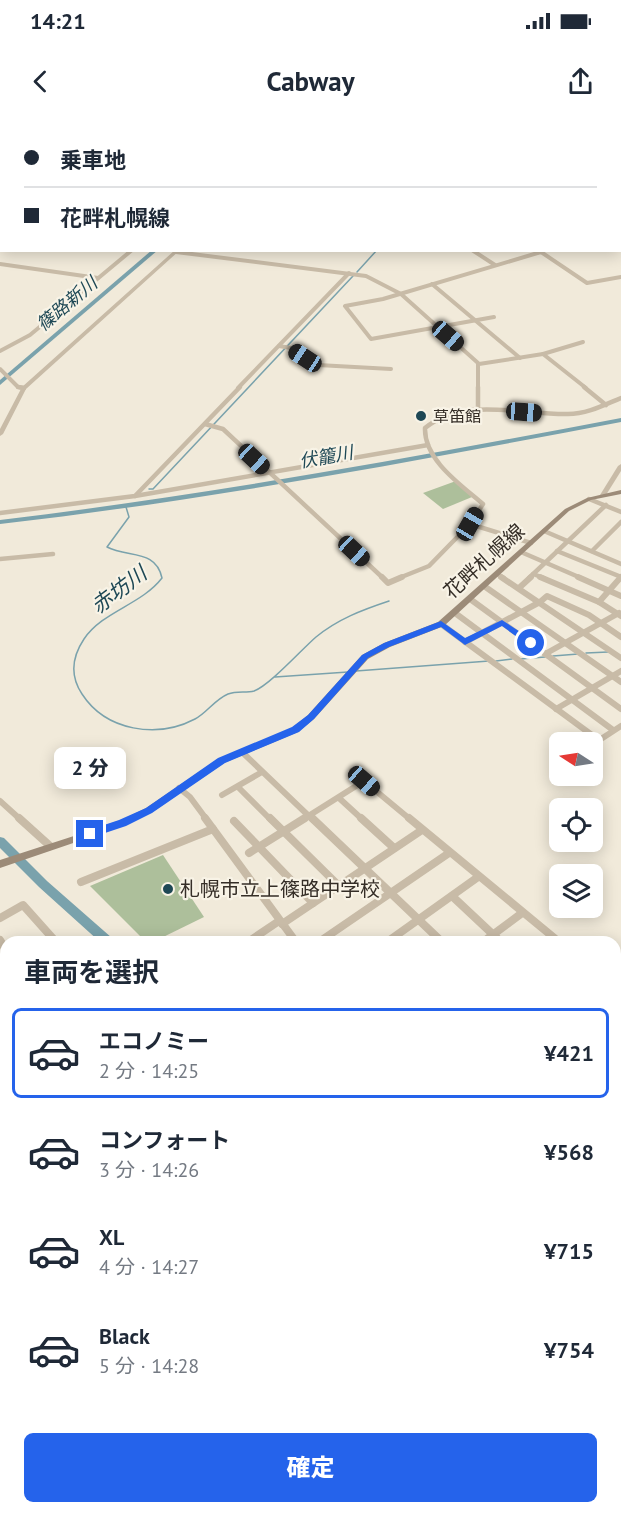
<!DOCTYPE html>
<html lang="ja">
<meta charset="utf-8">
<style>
:root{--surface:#fff;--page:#f2f2f3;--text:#1f2937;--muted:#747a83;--line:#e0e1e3;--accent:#2563eb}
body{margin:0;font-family:"PT Sans","Noto Sans JP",sans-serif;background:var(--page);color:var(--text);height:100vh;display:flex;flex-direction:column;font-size:22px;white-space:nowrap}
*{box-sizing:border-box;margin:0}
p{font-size:20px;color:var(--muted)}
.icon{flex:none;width:33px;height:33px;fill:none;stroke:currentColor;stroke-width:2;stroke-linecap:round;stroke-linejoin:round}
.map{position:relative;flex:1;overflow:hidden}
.side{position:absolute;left:0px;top:816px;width:621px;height:578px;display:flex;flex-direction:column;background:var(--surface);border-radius:18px 18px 0 0;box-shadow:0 3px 15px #0003}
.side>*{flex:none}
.hud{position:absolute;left:0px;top:0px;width:621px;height:132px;box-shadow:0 3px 15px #0003;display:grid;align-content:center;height:132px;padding:0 24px;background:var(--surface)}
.needle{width:39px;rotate:282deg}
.fabs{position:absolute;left:549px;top:612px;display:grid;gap:12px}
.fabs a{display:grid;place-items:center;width:54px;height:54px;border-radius:9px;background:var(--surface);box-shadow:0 3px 15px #0003;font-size:30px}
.end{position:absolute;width:27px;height:27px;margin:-14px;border:8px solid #2563eb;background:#fff;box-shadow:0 0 0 3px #fff}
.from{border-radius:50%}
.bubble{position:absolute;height:42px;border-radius:9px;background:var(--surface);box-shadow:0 3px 15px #0003;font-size:20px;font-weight:800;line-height:42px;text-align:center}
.car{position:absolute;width:18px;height:36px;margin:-18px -9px;border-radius:8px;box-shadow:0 0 4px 2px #0007;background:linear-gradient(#222 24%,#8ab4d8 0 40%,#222 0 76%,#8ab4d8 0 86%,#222 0)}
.hud b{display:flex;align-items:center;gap:21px;height:57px;font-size:22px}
.hud b+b{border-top:2px solid var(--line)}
.hud i{width:15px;height:15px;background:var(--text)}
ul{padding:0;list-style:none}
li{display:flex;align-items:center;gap:18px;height:90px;margin:0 12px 9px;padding:0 12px;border:3px solid transparent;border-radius:9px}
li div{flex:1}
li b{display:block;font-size:22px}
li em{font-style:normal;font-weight:800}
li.selected{border-color:var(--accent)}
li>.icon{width:54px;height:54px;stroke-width:1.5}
h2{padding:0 24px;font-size:27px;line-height:72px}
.action{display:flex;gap:12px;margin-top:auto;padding:12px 24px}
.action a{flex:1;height:69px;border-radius:9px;background:var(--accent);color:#fff;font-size:24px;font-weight:800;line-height:69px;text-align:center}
.status{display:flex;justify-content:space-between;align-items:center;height:42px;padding:0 30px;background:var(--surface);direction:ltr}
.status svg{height:16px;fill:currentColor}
header{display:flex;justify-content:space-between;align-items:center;height:78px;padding:0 24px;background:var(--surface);font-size:27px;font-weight:800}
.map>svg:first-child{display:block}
.green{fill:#adbf9b}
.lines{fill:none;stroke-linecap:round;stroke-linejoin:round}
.stream{stroke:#7aa2ac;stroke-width:1.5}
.river{fill:#7aa2ac;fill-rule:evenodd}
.minor-far5{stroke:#c8bba7;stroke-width:3}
.minor-far4{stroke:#c8bba7;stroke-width:4}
.minor-far3{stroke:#c8bba7;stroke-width:4.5}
.minor-far2{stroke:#c8bba7;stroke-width:6}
.minor-far1{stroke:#c8bba7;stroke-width:8}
.minor{stroke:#c8bba7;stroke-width:10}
.tertiary{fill:#c8bba7;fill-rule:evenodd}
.secondary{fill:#9c8b78;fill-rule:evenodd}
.route{fill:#2563eb}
.poi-dot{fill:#1e4855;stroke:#f8f3e6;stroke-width:2}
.labels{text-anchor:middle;stroke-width:4.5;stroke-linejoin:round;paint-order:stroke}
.far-poi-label{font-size:16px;fill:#352e27;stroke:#f8f3e6;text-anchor:start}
.far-water-label{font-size:18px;font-style:italic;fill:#1e4855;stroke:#f8f3e6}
.street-label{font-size:20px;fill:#352e27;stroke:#f8f3e6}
.poi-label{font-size:20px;fill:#352e27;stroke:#f8f3e6;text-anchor:start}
.water-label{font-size:21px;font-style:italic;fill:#1e4855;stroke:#f8f3e6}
</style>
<div class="status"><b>14:21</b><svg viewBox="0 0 49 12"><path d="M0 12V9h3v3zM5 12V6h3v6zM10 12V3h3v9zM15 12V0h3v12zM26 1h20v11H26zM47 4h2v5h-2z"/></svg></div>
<header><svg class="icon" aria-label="back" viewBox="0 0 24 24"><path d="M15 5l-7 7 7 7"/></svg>Cabway<svg class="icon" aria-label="share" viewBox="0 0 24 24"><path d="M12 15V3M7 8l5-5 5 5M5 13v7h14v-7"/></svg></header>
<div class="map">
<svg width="621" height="1393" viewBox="0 0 621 1393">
<rect width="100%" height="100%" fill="#f1eada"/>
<g class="green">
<path d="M456,361l16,16 -29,12 -20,-16z"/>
<path d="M163,735l41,62 -51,25h-7l-56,-56z"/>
<path d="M621,1200v193h-71l-5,-5h70v-181z"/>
</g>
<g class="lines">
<g class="stream">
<path d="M544,2l36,-2"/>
<path d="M357,152l20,-22"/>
<path d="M149,369h4l200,-213"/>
<path d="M126,387l3,10 -22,30c21,11 49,2 55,31 -21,27 -59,33 -78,61 -12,18 -14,37 -2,55 24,37 75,45 113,25 12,-6 19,-19 33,-25 9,-3 18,-1 26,-3 16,-6 48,-42 62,-54 22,-18 46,-27 73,-36"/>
<path d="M586,533l22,-1"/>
<path d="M553,536l25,-2"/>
<path d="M520,539l25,-2"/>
<path d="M496,541l16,-2"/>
<path d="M356,551l133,-10"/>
<path d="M275,557l73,-5"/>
</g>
<g class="river">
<path d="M152,130h6l-158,135v-5z"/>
<path d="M621,298v4c-206,39 -412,78 -621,102v-4c209,-25 415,-63 621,-102z"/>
<path d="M0,717l4,1 43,43 65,57 2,4h-14l-61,-55 -39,-39z"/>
<path d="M0,891l6,1v12l-6,-1z"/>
<path d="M615,996l6,1v12l-6,-1z"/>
</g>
<g class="minor-far5">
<path d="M165,0l15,2"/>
<path d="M618,0l3,1"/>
<path d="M89,2l3,-2"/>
<path d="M299,2l2,-2"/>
<path d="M404,2l11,-2"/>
</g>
<g class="minor-far4">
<path d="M472,130l23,15"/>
<path d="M176,132l190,24 35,18 77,69v25"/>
<path d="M0,144l98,14"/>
<path d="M432,164l88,74"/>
<path d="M494,197l-123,22 -26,-33 38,-7 158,-47 46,31 34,-6"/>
<path d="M583,222l-40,12 43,34"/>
<path d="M279,226l12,2 27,17 73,4"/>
<path d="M0,231l30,-16 102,-85"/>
<path d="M479,244l64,-10"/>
<path d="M0,249l18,18 6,1"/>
<path d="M238,268l111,-115"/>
</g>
<g class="minor-far3">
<path d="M18,267l6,1"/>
<path d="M478,267v24"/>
<path d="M584,267l22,18"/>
<path d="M205,304l18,5 160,149"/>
<path d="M135,376l105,-109"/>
<path d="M589,379l32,13"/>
<path d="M0,393l135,-17 293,-51"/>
<path d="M544,411l77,33"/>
<path d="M531,423l-61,-19 13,-20c-22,-19 -59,-44 -58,-76 39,-32 97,-13 143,-14 19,0 36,-9 53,-16"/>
<path d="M557,431l64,26"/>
<path d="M592,431l29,-29"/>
<path d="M521,432l60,26"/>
<path d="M0,439l53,-5"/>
<path d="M497,454l7,4"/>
<path d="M533,454l11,4"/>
<path d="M399,458l30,-12 41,-42"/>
<path d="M529,458l77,-73"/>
</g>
<g class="minor-far2">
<path d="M382,457l6,6 14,-6"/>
<path d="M501,457l120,81"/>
<path d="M540,457l59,25 22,14"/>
<path d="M578,457l43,19"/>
<path d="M484,466l137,96"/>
<path d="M519,468l12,-11"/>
<path d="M470,479l151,110"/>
<path d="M599,482l22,-25"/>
<path d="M455,493l158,117"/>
<path d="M441,504l155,114 5,1 20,-13"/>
<path d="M465,522l75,-40 7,-6 42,19 32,22"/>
<path d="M545,534l74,-41"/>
<path d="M556,589l65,-38"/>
<path d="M242,632l71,68"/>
<path d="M352,651l59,49"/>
<path d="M238,667l33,33"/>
<path d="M179,668l11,9 17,23"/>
<path d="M222,675l40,-23"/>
<path d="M339,678l24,22"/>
<path d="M0,681l21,19"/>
<path d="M302,700l62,-39"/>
</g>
<g class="minor-far1">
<path d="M19,698l31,28"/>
<path d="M205,698l91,124"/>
<path d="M270,698l68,67"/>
<path d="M312,698l130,124"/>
<path d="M361,698l33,30"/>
<path d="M409,698l149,123"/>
<path d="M234,701l79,82"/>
<path d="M249,733l56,-35"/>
<path d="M81,762l132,-53"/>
<path d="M452,776l49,46"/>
<path d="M0,798l23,-13 33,37"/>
<path d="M282,804l140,-94"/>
<path d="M0,820l6,10"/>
<path d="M248,822l31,-21"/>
<path d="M319,822l130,-89"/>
<path d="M387,822l91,-65"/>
<path d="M483,822l39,-29"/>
<path d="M0,855l6,-3"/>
<path d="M0,926l6,1"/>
</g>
<g class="minor">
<path d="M0,1297l6,4"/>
<path d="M0,1317l6,-10"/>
<path d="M31,1393l3,-5"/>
<path d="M236,1393l3,-5"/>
<path d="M467,1393l4,-5"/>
</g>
<g class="tertiary">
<path d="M464,0h6l-11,2v-1z"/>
<path d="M175,130h5l-154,139 -23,45 -3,2v-7l22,-42z"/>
<path d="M621,344v7l-15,24 -5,1 -1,-1 18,-29z"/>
<path d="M0,991l6,2v10l-6,-2z"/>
<path d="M0,1088l6,1v12l-6,-1z"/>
<rect x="615" y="1104" width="6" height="12"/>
<path d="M156,1388h19l4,5h-20z"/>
<path d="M523,1388h16l3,5h-16z"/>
</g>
<path class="secondary" d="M621,370v4l-30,6 -22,11 -125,115 -54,21 -22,12 -54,60 -16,13 -74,31 -72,49 -26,13 -126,43v-8l120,-39 26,-13 72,-49 74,-31 16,-13 54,-60 22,-12 54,-21 127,-113 22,-11z"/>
</g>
<path class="route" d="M502,500l32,21v4h-6l-26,-19 -37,19 -24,-18 -52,20 -21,11 -54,61 -15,13 -74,31 -73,50 -26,13 -36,12 -5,-4 1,-3 33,-11 27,-12 72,-50 74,-31 16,-12 54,-60 22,-12 57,-22 24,17z"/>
<g class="poi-dot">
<circle cx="421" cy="296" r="6"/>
<circle cx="168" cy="769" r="6"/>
</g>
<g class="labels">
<g class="far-poi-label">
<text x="433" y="302">草笛館</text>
</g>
<g class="far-water-label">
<text transform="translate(67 184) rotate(-40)" y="6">篠路新川</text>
<text transform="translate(326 337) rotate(-10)" y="6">伏籠川</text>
</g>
<g class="street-label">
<text transform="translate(484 441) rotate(-42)" y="7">花畔札幌線</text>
</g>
<g class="poi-label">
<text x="180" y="776">札幌市立上篠路中学校</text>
</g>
<g class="water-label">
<text transform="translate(119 470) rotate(-37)" y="7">赤坊川</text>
</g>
</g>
</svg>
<div class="fabs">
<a><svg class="needle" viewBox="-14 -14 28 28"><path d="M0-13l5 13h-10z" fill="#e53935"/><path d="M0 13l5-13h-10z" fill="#747a83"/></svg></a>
<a><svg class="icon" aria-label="locate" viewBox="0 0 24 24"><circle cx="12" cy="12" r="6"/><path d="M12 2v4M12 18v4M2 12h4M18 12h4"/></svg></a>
<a><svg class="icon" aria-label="layers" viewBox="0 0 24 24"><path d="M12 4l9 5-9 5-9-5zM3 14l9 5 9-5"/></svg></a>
</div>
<i class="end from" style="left:531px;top:523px"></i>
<i class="end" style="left:90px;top:714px"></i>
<div class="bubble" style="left:54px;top:627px;width:72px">2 分</div>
<i class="car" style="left:448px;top:216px;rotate:131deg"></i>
<i class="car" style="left:305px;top:238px;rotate:303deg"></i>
<i class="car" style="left:524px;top:292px;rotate:94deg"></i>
<i class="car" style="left:254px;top:339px;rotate:133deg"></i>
<i class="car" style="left:470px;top:404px;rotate:30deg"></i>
<i class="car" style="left:354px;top:431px;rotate:133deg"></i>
<i class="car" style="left:364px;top:661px;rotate:131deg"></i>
<div class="hud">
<b><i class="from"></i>乗車地</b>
<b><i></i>花畔札幌線</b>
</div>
<section class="side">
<h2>車両を選択</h2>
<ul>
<li class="selected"><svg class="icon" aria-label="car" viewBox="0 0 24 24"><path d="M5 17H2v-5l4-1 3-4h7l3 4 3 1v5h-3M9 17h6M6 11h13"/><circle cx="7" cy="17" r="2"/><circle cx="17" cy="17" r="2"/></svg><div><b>エコノミー</b><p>2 分 · 14:25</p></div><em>¥421</em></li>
<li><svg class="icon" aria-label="car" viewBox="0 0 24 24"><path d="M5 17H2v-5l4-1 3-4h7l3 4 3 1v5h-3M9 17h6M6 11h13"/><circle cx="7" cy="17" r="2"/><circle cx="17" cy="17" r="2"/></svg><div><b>コンフォート</b><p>3 分 · 14:26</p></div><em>¥568</em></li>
<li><svg class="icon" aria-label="car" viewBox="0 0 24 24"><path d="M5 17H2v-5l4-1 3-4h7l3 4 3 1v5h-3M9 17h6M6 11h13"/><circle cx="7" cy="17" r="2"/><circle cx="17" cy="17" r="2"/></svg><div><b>XL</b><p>4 分 · 14:27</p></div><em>¥715</em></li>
<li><svg class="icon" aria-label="car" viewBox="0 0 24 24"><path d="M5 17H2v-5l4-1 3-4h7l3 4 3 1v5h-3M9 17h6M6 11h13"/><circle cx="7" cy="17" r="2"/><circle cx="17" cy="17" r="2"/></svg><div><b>Black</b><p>5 分 · 14:28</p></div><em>¥754</em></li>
</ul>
<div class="action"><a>確定</a></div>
</section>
</div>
